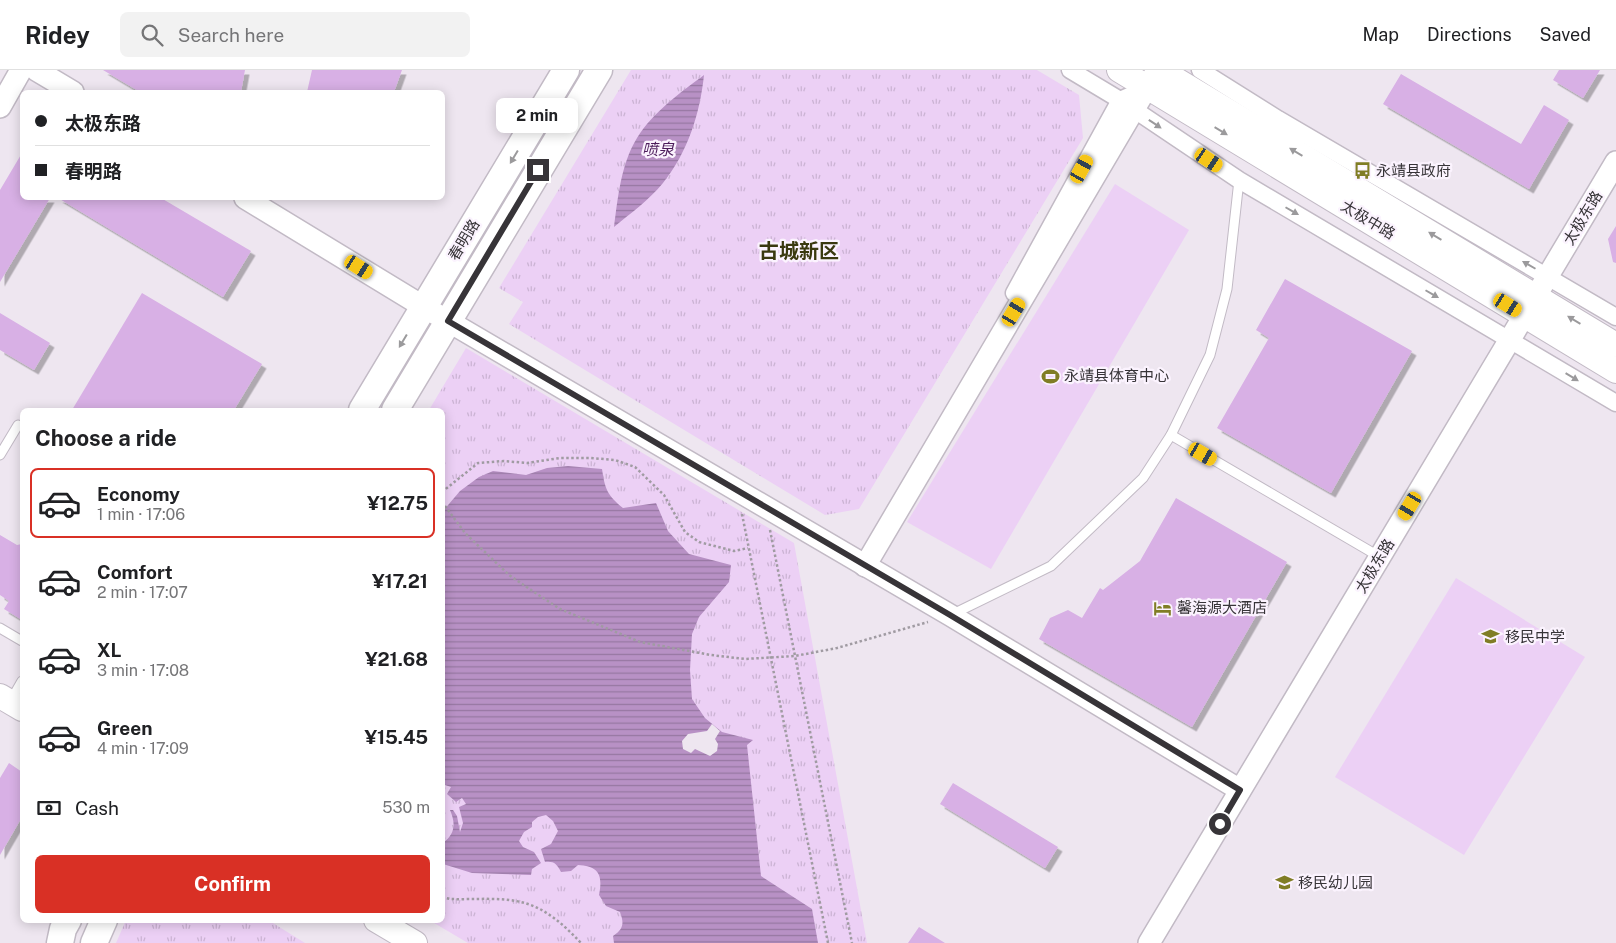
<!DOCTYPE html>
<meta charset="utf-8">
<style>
:root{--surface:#fff;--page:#f2f2f2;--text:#202124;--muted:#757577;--line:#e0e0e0;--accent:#d93025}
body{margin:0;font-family:"Public Sans","Noto Sans SC",sans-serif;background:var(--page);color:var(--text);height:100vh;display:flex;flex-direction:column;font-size:19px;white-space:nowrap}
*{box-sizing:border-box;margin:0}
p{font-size:16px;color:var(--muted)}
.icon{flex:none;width:28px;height:28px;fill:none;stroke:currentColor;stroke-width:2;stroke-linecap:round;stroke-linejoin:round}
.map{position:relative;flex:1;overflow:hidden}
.drawer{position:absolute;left:20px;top:338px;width:425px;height:515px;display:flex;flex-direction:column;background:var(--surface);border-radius:8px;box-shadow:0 2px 12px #0003}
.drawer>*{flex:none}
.banner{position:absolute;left:20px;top:20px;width:425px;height:110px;border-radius:8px;box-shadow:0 2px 12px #0003;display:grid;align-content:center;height:110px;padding:0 15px;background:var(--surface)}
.end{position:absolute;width:22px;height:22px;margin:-11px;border:6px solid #373438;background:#fff;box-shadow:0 0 0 2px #fff}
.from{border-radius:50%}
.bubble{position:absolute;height:35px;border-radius:8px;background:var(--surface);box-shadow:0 2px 12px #0003;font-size:16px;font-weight:700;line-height:35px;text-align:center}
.car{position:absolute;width:15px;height:30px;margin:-15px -8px;border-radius:6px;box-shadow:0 0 4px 1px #0007;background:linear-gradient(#f5c518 24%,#345 0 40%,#f5c518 0 76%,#345 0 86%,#f5c518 0)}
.banner b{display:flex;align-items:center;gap:18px;height:48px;font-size:19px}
.banner b+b{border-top:1px solid var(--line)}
.banner i{width:12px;height:12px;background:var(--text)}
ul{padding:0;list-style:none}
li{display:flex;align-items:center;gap:15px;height:70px;margin:0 10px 8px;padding:0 5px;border:2px solid transparent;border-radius:8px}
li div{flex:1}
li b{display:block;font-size:19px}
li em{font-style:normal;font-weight:700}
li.current{border-color:var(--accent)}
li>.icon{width:45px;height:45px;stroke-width:1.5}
h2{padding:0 15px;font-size:22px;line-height:60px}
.pay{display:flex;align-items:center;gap:12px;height:55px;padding:0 15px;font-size:19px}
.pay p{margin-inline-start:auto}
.button{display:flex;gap:10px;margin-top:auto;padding:10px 15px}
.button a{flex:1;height:58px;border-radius:8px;background:var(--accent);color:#fff;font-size:20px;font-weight:700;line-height:58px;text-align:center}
header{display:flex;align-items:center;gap:30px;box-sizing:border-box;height:70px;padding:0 25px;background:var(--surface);border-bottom:1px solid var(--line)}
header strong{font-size:24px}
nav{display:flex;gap:28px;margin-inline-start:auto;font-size:18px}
.search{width:350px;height:45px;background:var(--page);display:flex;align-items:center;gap:12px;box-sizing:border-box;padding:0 18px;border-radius:8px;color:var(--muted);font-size:19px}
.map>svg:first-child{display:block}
.grass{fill:#ecd0f5}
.park{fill:url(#park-tufts)}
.water{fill:url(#water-rules)}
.pier{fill:#eee6f0}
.building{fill:#d8b0e5;filter:url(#shadow)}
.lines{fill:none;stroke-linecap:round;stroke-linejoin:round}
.service-casing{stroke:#c2bac5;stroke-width:11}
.minor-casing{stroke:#c2bac5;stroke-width:19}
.tertiary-casing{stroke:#c2bac5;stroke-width:24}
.secondary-casing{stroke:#c2bac5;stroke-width:26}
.primary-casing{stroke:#c2bac5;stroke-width:29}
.path{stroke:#a09ba2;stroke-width:2.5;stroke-dasharray:2.5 2.5;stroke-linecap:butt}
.service{stroke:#fff;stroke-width:9}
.minor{stroke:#fff;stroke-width:16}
.tertiary{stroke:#fff;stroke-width:21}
.secondary{stroke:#fff;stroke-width:24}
.primary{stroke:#fff;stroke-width:26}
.oneway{fill:#9b9a9c}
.route{stroke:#373438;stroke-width:6}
.labels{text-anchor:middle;stroke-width:4.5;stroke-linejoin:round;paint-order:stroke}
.poi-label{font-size:15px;fill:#373438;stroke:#fbf3fe;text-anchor:start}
.street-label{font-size:15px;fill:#373438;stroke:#fbf3fe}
.water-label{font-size:16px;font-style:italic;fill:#4c1c5b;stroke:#fbf3fe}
.district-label{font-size:20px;font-weight:bold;fill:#3a390f;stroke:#fbf3fe}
</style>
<header>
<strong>Ridey</strong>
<div class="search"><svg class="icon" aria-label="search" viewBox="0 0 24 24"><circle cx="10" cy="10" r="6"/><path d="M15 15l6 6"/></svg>Search here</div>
<nav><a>Map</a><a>Directions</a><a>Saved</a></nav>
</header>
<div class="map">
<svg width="1616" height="873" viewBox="0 0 1616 873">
<defs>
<pattern id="park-tufts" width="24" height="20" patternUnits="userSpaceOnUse" patternTransform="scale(1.25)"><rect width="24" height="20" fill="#ecd0f5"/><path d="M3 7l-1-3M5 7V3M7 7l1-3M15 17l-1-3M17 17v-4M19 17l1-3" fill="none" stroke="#cbb3d3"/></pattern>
<pattern id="water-rules" width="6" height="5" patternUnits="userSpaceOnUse" patternTransform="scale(1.25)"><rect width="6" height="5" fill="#b891c5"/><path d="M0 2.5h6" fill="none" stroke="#9677a1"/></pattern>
<filter id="shadow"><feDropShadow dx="4.5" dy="4.5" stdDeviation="0" flood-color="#0004"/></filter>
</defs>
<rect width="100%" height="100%" fill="#eee6f0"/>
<g class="grass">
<path d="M1115,114l74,46 -198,339 -84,-47z"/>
<path d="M1456,508l129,79 -121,198 -129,-78z"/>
</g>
<g class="park">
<path d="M631,0h406l42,25 4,43 -224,371 -34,6 -316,-191 14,-22 -24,-14z"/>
<path d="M466,278l328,195 73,400h-399l-39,-23h13v-510h-13z"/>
<path d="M126,850h142l37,23h-189z"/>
</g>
<g class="water">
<path d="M704,5c-4,38 -16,77 -41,108 -14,17 -32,30 -49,44 4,-30 7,-63 23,-89 16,-26 43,-45 67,-63z"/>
<path d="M568,396l34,3c3,20 5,26 21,39l33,-5 12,28 21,23 42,11 -2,17 -30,35 -7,17 -2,36 2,29 13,19 17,14 31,8 -6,5 14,131 51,33 6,34h-204l-1,-7c11,-7 11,-13 7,-24l-14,-6 -7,-11c4,-20 0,-29 -21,-30l-7,6 -10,1c-4,-8 -7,-11 -16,-10l-4,-13 10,-5 7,-13 -5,-10 -7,-6 -8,2 -6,5v5l-8,5 -5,9 4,6 11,5 7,11 -9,6 -1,6 -59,-2 -29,-9v-21c12,-9 13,-19 7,-33h3l4,6 3,16 3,-9 -4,-16 7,-3 -4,-6 -6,4 -9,-8 4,-7 -6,-2 -2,5 -1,-175c4,-9 4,-21 0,-31l1,-73 17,-20 19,-14 14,-6 33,4 21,-7z"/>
</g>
<path class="pier" d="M712,654l8,7 -5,8 3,5 -1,7 -7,5 -15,-7 -4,4 -8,-4 -1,-8 6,-7 19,-3z"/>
<g class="building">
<path d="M103,0h142l-4,22h-101z"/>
<path d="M312,0h90l-8,22h-87z"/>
<path d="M1559,0h41l-17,28 -30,-18z"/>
<path d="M1401,4l120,70 23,-39 25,15 -40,69 -146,-85z"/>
<path d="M22,83v45h28l-50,84v-92z"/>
<path d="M58,128h103l90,53 -28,46z"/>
<path d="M1616,156v37l-3,-1 -5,-23z"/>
<path d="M1285,209l127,72 -81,142 -114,-65 52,-90 -13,-8z"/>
<path d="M142,223l120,71 -28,46h-162z"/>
<path d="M0,243l50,30 -16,27 -34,-20z"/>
<path d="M1176,428l111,64 -95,165 -153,-88 11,-21 18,-8 14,8 18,-30 3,2 37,-29z"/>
<path d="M0,465l17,10 5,-1v76l-18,-11 5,-8 -9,-6z"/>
<path d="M9,693l13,9v45l-22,38v-77z"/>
<path d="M953,713l105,64 -13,21 -105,-64z"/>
<path d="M919,857l26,16h-37z"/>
</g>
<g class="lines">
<defs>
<g id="service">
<path d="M1171,365l209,122"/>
<path d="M0,385l18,-30"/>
<path d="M953,544l98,-48 92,-88 28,-43 39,-80 17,-66 12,-109"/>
<path d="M0,558l22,13"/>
<path d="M10,632l12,-21"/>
</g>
<g id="minor">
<path d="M1070,0l50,30 119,80 377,223"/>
<path d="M1200,0l78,49 338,198"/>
<path d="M1014,223l106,-193 9,-4"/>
</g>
<g id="tertiary">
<path d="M36,0l37,22"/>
<path d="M0,37l21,-37"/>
<path d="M245,128l179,109 526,308 290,175"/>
<path d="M865,496l291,-494"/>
<path d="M1149,873l467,-781"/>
</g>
<g id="secondary">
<path d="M1119,0l497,301"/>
<path d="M1160,0l456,275"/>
<path d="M0,626l22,13"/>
<path d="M376,850l39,23"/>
</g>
<g id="primary">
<path d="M362,340l204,-340"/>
<path d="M395,340l204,-340"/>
<path d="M60,873l3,-14 5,-9"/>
<path d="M94,873l10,-23"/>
</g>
</defs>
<use href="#service" class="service-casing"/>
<use href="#minor" class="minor-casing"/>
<use href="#tertiary" class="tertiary-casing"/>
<use href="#secondary" class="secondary-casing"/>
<use href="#primary" class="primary-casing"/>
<g class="path">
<path d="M442,422l36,-29 26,-2 23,2 33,-5h31l24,2 20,7 29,28 21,37 14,10 35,9 14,-3"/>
<path d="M442,432l23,31 44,42 25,17 26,17 80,33 71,13 34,4 50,-3 42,-8 91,-26"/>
<path d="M742,444l86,429"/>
<path d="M770,460l82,413"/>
<path d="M442,827l8,2c24,1 54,-3 78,5 21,7 38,23 53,39"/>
</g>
<use href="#service" class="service"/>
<use href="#minor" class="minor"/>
<use href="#tertiary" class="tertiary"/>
<use href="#secondary" class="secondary"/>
<use href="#primary" class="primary"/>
</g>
<defs><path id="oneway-solid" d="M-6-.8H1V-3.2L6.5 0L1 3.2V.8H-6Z" transform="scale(1.25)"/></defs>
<g class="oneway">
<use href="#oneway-solid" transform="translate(1155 54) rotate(34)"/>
<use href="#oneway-solid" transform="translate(1221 61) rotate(31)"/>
<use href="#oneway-solid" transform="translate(1296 82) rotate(-149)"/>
<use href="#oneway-solid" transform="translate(514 87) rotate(121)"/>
<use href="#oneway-solid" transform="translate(1292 141) rotate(30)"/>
<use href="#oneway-solid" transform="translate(1435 166) rotate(-149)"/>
<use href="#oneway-solid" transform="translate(1529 195) rotate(-150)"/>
<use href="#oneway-solid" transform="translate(1432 224) rotate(30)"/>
<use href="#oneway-solid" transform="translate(1574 250) rotate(-149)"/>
<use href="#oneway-solid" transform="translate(403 271) rotate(121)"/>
<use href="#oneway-solid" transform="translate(1572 307) rotate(31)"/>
</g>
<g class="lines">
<path class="route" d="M538,100l-90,151 502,294 290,175 -20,34"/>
</g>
<defs>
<symbol id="bus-bare" viewBox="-9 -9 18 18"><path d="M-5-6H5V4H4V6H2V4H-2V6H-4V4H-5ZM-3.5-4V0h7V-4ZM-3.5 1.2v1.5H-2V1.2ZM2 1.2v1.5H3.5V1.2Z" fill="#807d25" stroke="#fbf3fe" stroke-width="2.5" paint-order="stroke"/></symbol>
<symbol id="stadium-bare" viewBox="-9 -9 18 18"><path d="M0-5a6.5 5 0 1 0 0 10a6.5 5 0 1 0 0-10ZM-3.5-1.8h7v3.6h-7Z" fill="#807d25" stroke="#fbf3fe" stroke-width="2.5" paint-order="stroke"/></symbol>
<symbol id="hotel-bare" viewBox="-9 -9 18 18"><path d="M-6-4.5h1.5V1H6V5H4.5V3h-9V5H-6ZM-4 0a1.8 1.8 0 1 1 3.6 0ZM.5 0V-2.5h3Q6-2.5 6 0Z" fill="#807d25" stroke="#fbf3fe" stroke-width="2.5" paint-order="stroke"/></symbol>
<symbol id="school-bare" viewBox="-9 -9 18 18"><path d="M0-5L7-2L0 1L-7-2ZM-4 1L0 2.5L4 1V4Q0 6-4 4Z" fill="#807d25" stroke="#fbf3fe" stroke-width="2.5" paint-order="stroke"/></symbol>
</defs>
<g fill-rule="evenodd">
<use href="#bus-bare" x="1350" y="88" width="25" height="25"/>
<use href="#stadium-bare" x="1038" y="294" width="25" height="25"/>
<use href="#hotel-bare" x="1150" y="526" width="25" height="25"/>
<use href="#school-bare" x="1478" y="554" width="25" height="25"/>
<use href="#school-bare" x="1272" y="800" width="25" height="25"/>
</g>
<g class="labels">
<g class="poi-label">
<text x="1376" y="106">永靖县政府</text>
<text x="1064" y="311">永靖县体育中心</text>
<text x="1177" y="543">馨海源大酒店</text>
<text x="1505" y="572">移民中学</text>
<text x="1298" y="818">移民幼儿园</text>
</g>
<g class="street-label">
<text transform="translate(1583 148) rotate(-59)" y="5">太极东路</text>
<text transform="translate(1368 150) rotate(31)" y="5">太极中路</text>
<text transform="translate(464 170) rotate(-59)" y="5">春明路</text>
<text transform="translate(1375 496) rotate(-59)" y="5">太极东路</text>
</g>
<g class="water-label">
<text x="658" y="85">喷泉</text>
</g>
<g class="district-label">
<text x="799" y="188">古城新区</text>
</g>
</g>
</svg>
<i class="end from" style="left:1220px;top:754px"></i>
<i class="end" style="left:538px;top:100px"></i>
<div class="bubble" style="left:496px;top:28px;width:82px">2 min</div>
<i class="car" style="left:1209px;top:90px;rotate:124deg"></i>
<i class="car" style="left:1082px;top:99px;rotate:29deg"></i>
<i class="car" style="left:359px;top:197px;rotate:122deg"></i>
<i class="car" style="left:1508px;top:235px;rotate:121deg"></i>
<i class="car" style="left:1014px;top:242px;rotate:31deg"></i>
<i class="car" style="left:1203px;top:384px;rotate:120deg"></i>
<i class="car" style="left:1410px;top:436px;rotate:211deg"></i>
<div class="banner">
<b><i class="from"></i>太极东路</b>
<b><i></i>春明路</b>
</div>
<section class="drawer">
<h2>Choose a ride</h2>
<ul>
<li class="current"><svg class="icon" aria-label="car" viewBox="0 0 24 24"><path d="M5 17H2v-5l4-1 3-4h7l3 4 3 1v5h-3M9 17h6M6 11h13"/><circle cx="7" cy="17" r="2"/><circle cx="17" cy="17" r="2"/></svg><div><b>Economy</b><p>1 min · 17:06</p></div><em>¥12.75</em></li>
<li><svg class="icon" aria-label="car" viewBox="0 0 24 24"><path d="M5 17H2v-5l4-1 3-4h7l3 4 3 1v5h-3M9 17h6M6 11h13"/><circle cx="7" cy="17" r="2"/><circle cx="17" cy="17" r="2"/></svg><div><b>Comfort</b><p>2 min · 17:07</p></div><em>¥17.21</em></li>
<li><svg class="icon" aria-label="car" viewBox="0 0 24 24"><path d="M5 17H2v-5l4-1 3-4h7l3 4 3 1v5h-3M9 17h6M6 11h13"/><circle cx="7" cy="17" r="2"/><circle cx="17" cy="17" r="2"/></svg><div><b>XL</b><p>3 min · 17:08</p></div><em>¥21.68</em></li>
<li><svg class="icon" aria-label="car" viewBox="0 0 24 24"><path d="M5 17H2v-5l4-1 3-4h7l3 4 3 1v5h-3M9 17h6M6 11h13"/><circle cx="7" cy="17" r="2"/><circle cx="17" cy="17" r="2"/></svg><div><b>Green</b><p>4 min · 17:09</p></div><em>¥15.45</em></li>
</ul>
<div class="pay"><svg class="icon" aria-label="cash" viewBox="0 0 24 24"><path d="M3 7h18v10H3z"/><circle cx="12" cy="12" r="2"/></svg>Cash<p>530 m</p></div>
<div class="button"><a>Confirm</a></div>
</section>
</div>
